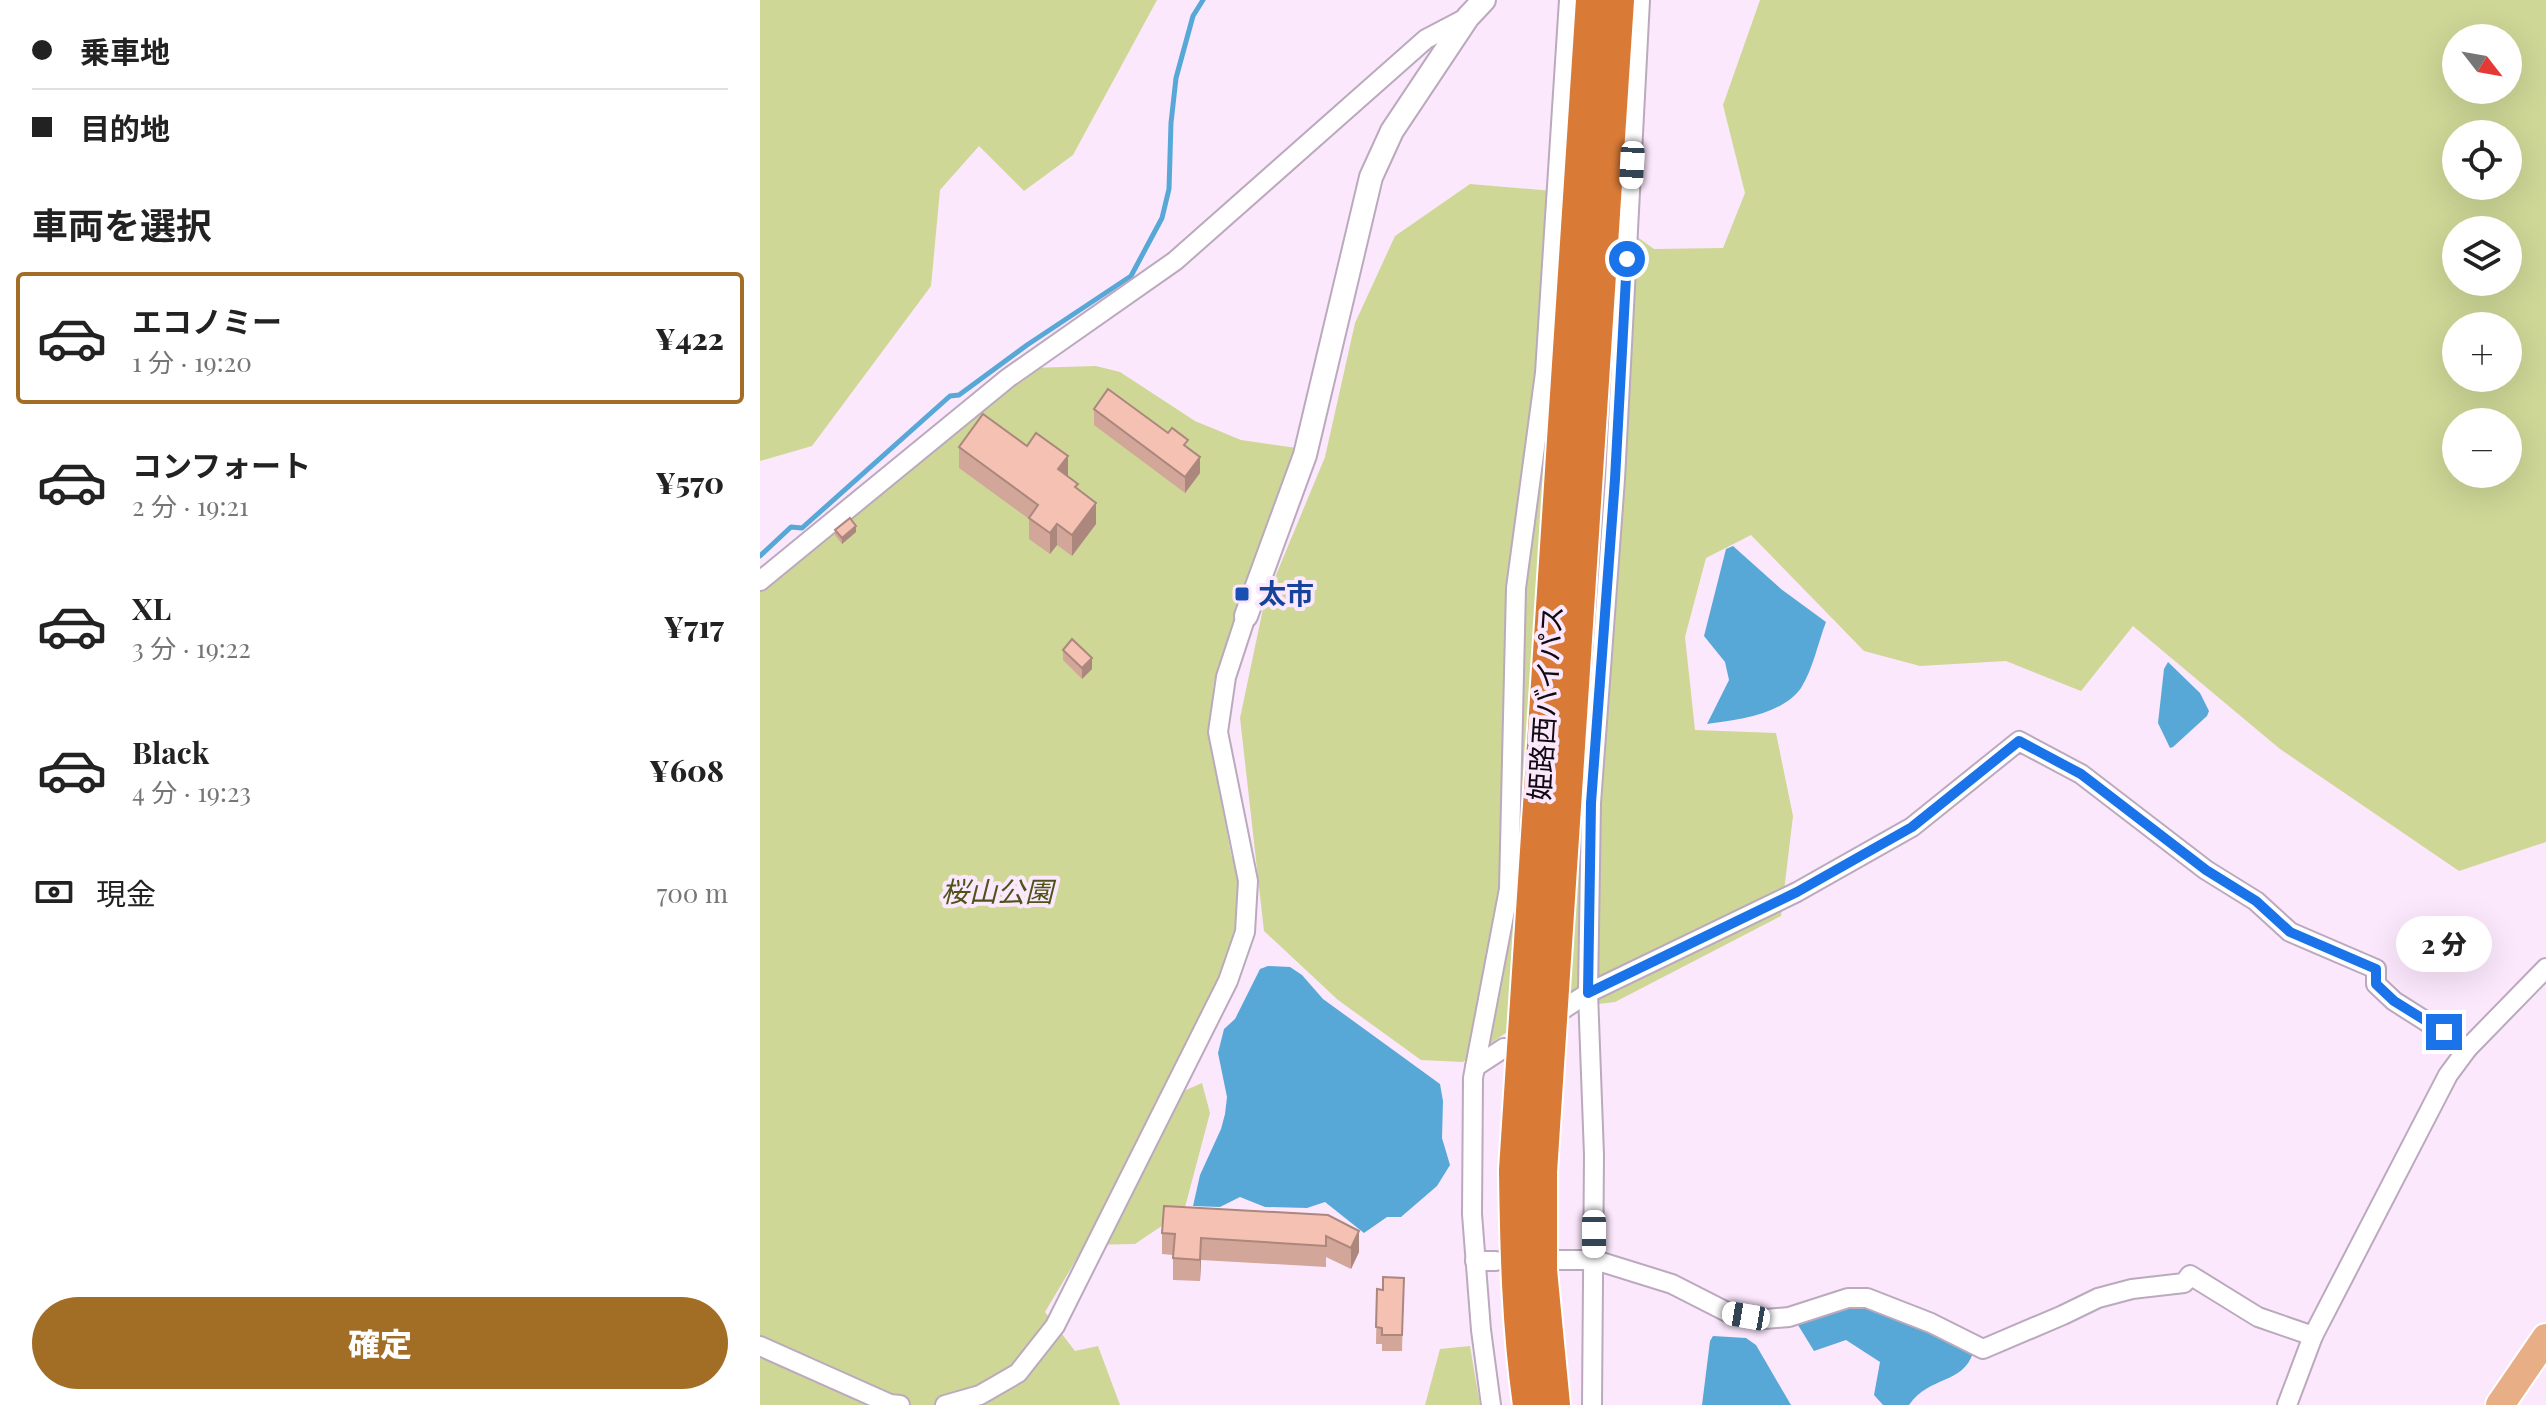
<!DOCTYPE html>
<html lang="ja">
<meta charset="utf-8">
<style>
:root{--surface:#fff;--page:#f2f2f2;--text:#222;--muted:#767676;--line:#e0e0e0;--accent:#a26e26}
body{margin:0;font-family:"Playfair Display","Noto Sans JP",serif;background:var(--page);color:var(--text);height:100vh;display:flex;flex-direction:column;font-size:30px;white-space:nowrap}
*{box-sizing:border-box;margin:0}
p{font-size:26px;color:var(--muted)}
.icon{flex:none;width:44px;height:44px;fill:none;stroke:currentColor;stroke-width:2;stroke-linecap:round;stroke-linejoin:round}
.map{position:relative;flex:1;overflow:hidden}
.side{display:flex;flex-direction:column;background:var(--surface);width:760px}
.side>*{flex:none}
.guide{display:grid;align-content:center;height:176px;padding:0 32px;background:var(--surface)}
.needle{width:52px;rotate:121deg}
.fabs{position:absolute;left:1682px;top:24px;display:grid;gap:16px}
.fabs a{display:grid;place-items:center;width:80px;height:80px;border-radius:50%;background:var(--surface);box-shadow:0 8px 32px #0002;font-size:40px}
.end{position:absolute;width:36px;height:36px;margin:-18px;border:10px solid #1a73e8;background:#fff;box-shadow:0 0 0 4px #fff}
.from{border-radius:50%}
.bubble{position:absolute;height:56px;border-radius:28px;background:var(--surface);box-shadow:0 8px 32px #0002;font-size:26px;font-weight:800;line-height:56px;text-align:center}
.car{position:absolute;width:24px;height:48px;margin:-24px -12px;border-radius:10px;box-shadow:0 0 6px 2px #0007;background:linear-gradient(#fff 24%,#345 0 40%,#fff 0 76%,#345 0 86%,#fff 0)}
.guide b{display:flex;align-items:center;gap:28px;height:76px;font-size:30px}
.guide b+b{border-top:2px solid var(--line)}
.guide i{width:20px;height:20px;background:var(--text)}
ul{padding:0;list-style:none}
li{display:flex;align-items:center;gap:24px;height:132px;margin:0 16px 12px;padding:0 16px;border:4px solid transparent;border-radius:8px}
li div{flex:1}
li b{display:block;font-size:30px}
li em{font-style:normal;font-weight:800}
li.on{border-color:var(--accent)}
li>.icon{width:72px;height:72px;stroke-width:1.5}
h2{padding:0 32px;font-size:36px;line-height:96px}
.pay{display:flex;align-items:center;gap:20px;height:88px;padding:0 32px;font-size:30px}
.pay p{margin-inline-start:auto}
.button{display:flex;gap:16px;margin-top:auto;padding:16px 32px}
.button a{flex:1;height:92px;border-radius:48px;background:var(--accent);color:#fff;font-size:32px;font-weight:800;line-height:92px;text-align:center}
main{display:flex;flex:1;min-height:0}
.map>svg:first-child{display:block}
.green{fill:#ced796;fill-rule:evenodd}
.water{fill:#58a8d7}
.lines{fill:none;stroke-linecap:round;stroke-linejoin:round}
.stream{stroke:#58a8d7;stroke-width:5}
.minor-casing{stroke:#bba9bd;stroke-width:22}
.tertiary-casing{stroke:#bba9bd;stroke-width:26}
.primary-casing{stroke:#fff;stroke-width:32}
.motorway-casing{stroke:#fff;stroke-width:36}
.minor{stroke:#fff;stroke-width:18}
.tertiary{stroke:#fff;stroke-width:22}
.primary{stroke:#e8af86;stroke-width:28}
.motorway{stroke:#d97a36;stroke-width:32}
.wall{fill:#d2a699}
.shaded-wall{fill:#ab877d}
.building{fill:#f4c1b2;stroke:#ab877d;stroke-width:2}
.route{stroke:#1a73e8;stroke-width:10}
.transit-dot{fill:#1a4fb4;stroke:#fce8fd;stroke-width:3}
.labels{text-anchor:middle;stroke-width:8;stroke-linejoin:round;paint-order:stroke}
.transit-label{font-size:28px;font-weight:bold;fill:#164399;stroke:#fce8fd;text-anchor:start}
.street-label{font-size:28px;fill:#110a11;stroke:#fce8fd}
.park-label{font-size:28px;font-style:italic;fill:#4e5419;stroke:#fce8fd}
</style>
<main>
<section class="side">
<div class="guide">
<b><i class="from"></i>乗車地</b>
<b><i></i>目的地</b>
</div>
<h2>車両を選択</h2>
<ul>
<li class="on"><svg class="icon" aria-label="car" viewBox="0 0 24 24"><path d="M5 17H2v-5l4-1 3-4h7l3 4 3 1v5h-3M9 17h6M6 11h13"/><circle cx="7" cy="17" r="2"/><circle cx="17" cy="17" r="2"/></svg><div><b>エコノミー</b><p>1 分 · 19:20</p></div><em>¥422</em></li>
<li><svg class="icon" aria-label="car" viewBox="0 0 24 24"><path d="M5 17H2v-5l4-1 3-4h7l3 4 3 1v5h-3M9 17h6M6 11h13"/><circle cx="7" cy="17" r="2"/><circle cx="17" cy="17" r="2"/></svg><div><b>コンフォート</b><p>2 分 · 19:21</p></div><em>¥570</em></li>
<li><svg class="icon" aria-label="car" viewBox="0 0 24 24"><path d="M5 17H2v-5l4-1 3-4h7l3 4 3 1v5h-3M9 17h6M6 11h13"/><circle cx="7" cy="17" r="2"/><circle cx="17" cy="17" r="2"/></svg><div><b>XL</b><p>3 分 · 19:22</p></div><em>¥717</em></li>
<li><svg class="icon" aria-label="car" viewBox="0 0 24 24"><path d="M5 17H2v-5l4-1 3-4h7l3 4 3 1v5h-3M9 17h6M6 11h13"/><circle cx="7" cy="17" r="2"/><circle cx="17" cy="17" r="2"/></svg><div><b>Black</b><p>4 分 · 19:23</p></div><em>¥608</em></li>
</ul>
<div class="pay"><svg class="icon" aria-label="cash" viewBox="0 0 24 24"><path d="M3 7h18v10H3z"/><circle cx="12" cy="12" r="2"/></svg>現金<p>700 m</p></div>
<div class="button"><a>確定</a></div>
</section>
<div class="map">
<svg width="1786" height="1405" viewBox="0 0 1786 1405">
<rect width="100%" height="100%" fill="#fce8fd"/>
<g class="green">
<path d="M0,0h397l-84,155 -49,36 -45,-45 -39,44 -9,96 -119,160 -52,15z"/>
<path d="M1000,0h786v842l-87,29 -179,-122 -147,-123 -52,65 -75,-30 -86,5 -56,-15 -113,-116 -45,23 -21,79 10,93 81,3 17,83 -12,100 -166,86 -77,9 -75,51 -42,-2 -83,-60 -74,-69 -24,-213 24,-114 61,-147 30,-134 40,-87 75,-52 107,9 77,56 69,-1 22,-55 -22,-88zM1696,38h52v52h-52zM1696,134h52v52h-52zM1696,230h52v52h-52zM1696,326h52v52h-52zM1696,422h52v52h-52z"/>
<path d="M336,366l24,6 75,49 46,19 56,8 -83,235 -5,50 22,121 10,29 -9,69 -53,108 -25,44 48,-21 8,30 -26,98 -49,33 -50,1 -40,67 30,39 23,-5 22,59h-360v-818l270,-219z"/>
<path d="M710,1346l10,59h-55l15,-56z"/>
</g>
<g class="water">
<path d="M973,546l48,43 45,33c-8,21 -13,47 -25,66 -19,27 -64,32 -94,36l22,-44 -4,-18 -21,-26 22,-87z"/>
<path d="M1408,662l32,31 9,18 -2,5 -34,31 -3,1 -12,-25 6,-54z"/>
<path d="M508,966l22,1 12,8 21,24 117,85 3,17 -1,37 8,27 -13,21 -36,31h-14l-23,16 -39,-31 -18,6 -42,-1 -25,-10 -20,10 -27,-1 7,-31 21,-46 4,-15 2,-17 -9,-44 6,-24 11,-10 25,-50z"/>
<path d="M1104,1302l45,17 64,34c-10,31 -44,23 -64,52h-26l-9,-10 6,-33 -34,-22 -32,11 -16,-26 12,-8z"/>
<path d="M953,1336l33,2 10,7 35,60h-89l8,-64z"/>
</g>
<g class="lines">
<path class="stream" d="M0,556l31,-29 11,1 148,-132 9,-1 68,-50 104,-69 31,-58 7,-29 2,-66 5,-45 17,-62 10,-16"/>
<defs>
<g id="minor">
<path d="M0,581l248,-203 167,-117 251,-222 42,-22"/>
<path d="M802,1010l26,-17 209,-101 115,-65 107,-86 62,33 125,96 50,31 34,31 86,37v15l18,17 74,47"/>
<path d="M715,1067l29,-19"/>
<path d="M798,1260h37l77,24 55,28 38,7 24,-2 59,-19h19l64,25 52,26 80,-34 35,-17 34,-9 52,-6 6,-8 68,42 55,19"/>
<path d="M715,1261h21"/>
<path d="M0,1346l130,58 10,1"/>
<path d="M185,1405l35,-10 38,-22 37,-47 173,-345 17,-49 3,-51 -30,-149 8,-55 20,-61"/>
<path d="M731,1405l-10,-75 -9,-116 1,-136 36,-189 7,-301 29,-215 24,-373"/>
<path d="M832,1405l2,-250 -6,-162 3,-190 24,-324 25,-479"/>
<path d="M1527,1405l26,-69 135,-261 20,-27 78,-80"/>
</g>
<path id="tertiary" d="M486,616l59,-161 66,-278 21,-46 76,-114 16,-17"/>
<path id="primary" d="M1740,1405l46,-67"/>
<g id="motorway">
<path d="M769,1405c-11,-78 -13,-156 -14,-235l77,-1170"/>
<path d="M794,1405l-13,-135v-98l77,-1172"/>
</g>
</defs>
<use href="#minor" class="minor-casing"/>
<use href="#tertiary" class="tertiary-casing"/>
<use href="#primary" class="primary-casing"/>
<use href="#motorway" class="motorway-casing"/>
<use href="#minor" class="minor"/>
<use href="#tertiary" class="tertiary"/>
<use href="#primary" class="primary"/>
<use href="#motorway" class="motorway"/>
</g>
<g class="wall">
<path d="M334,409l106,64 -15,20 -91,-68z"/>
<path d="M199,447l109,29 10,14 18,34 -24,32 -15,-11 -7,9 -21,-15v-20l-70,-51z"/>
<path d="M75,530l21,2 -14,12 -7,-9z"/>
<path d="M303,650l29,19 -10,10 -19,-19z"/>
<path d="M599,1231v21l-8,17 -25,-12v10l-125,-7 -1,21 -27,-1v-25l-11,-1v-21z"/>
<path d="M644,1278l-2,73h-20v-7h-6l1,-55 6,1z"/>
</g>
<g class="shaded-wall">
<path d="M308,456v21l-10,-8z"/>
<path d="M440,457v16l-15,20v-16z"/>
<path d="M336,503v21l-24,32v-21z"/>
<path d="M297,524v21l-7,9v-21z"/>
<path d="M96,526v6l-14,12v-6z"/>
<path d="M332,658v11l-10,10v-11z"/>
<path d="M599,1231v21l-8,17v-21z"/>
<path d="M441,1238v22l-1,21v-21z"/>
</g>
<g class="building">
<path d="M348,389l60,44 4,-5 16,12 -4,5 16,12 -15,20 -91,-68z"/>
<path d="M223,414l44,32 9,-13 32,23 -10,13 20,15 -3,3 21,16 -24,32 -15,-11 -7,9 -21,-15 9,-13 -79,-58z"/>
<path d="M90,518l6,8 -14,12 -7,-8z"/>
<path d="M312,639l20,19 -10,10 -19,-18z"/>
<path d="M404,1206l164,9 31,16 -8,17 -25,-12v10l-125,-8 -1,22 -27,-2 2,-24 -13,-1z"/>
<path d="M623,1277l21,1 -2,57h-20v-7l-6,-1 1,-38 6,1z"/>
</g>
<g class="lines">
<path class="route" d="M867,259l-12,220 -24,324 -3,190 209,-101 115,-65 107,-86 62,33 125,96 50,31 34,31 86,37v15l18,17 50,31"/>
</g>
<rect class="transit-dot" x="474" y="586" width="16" height="16" rx="4"/>
<g class="labels">
<g class="transit-label">
<text x="498" y="604">太市</text>
</g>
<g class="street-label">
<text transform="translate(786 703) rotate(-86)" y="10">姫路西バイパス</text>
</g>
<g class="park-label">
<text x="237" y="902">桜山公園</text>
</g>
</g>
</svg>
<div class="fabs">
<a><svg class="needle" viewBox="-14 -14 28 28"><path d="M0-13l5 13h-10z" fill="#e53935"/><path d="M0 13l5-13h-10z" fill="#767676"/></svg></a>
<a><svg class="icon" aria-label="locate" viewBox="0 0 24 24"><circle cx="12" cy="12" r="6"/><path d="M12 2v4M12 18v4M2 12h4M18 12h4"/></svg></a>
<a><svg class="icon" aria-label="layers" viewBox="0 0 24 24"><path d="M12 4l9 5-9 5-9-5zM3 14l9 5 9-5"/></svg></a>
<a>+</a>
<a>−</a>
</div>
<i class="end from" style="left:867px;top:259px"></i>
<i class="end" style="left:1684px;top:1032px"></i>
<div class="bubble" style="left:1636px;top:916px;width:96px">2 分</div>
<i class="car" style="left:872px;top:165px;rotate:183deg"></i>
<i class="car" style="left:834px;top:1234px;rotate:180deg"></i>
<i class="car" style="left:986px;top:1316px;rotate:280deg"></i>
</div>
</main>
